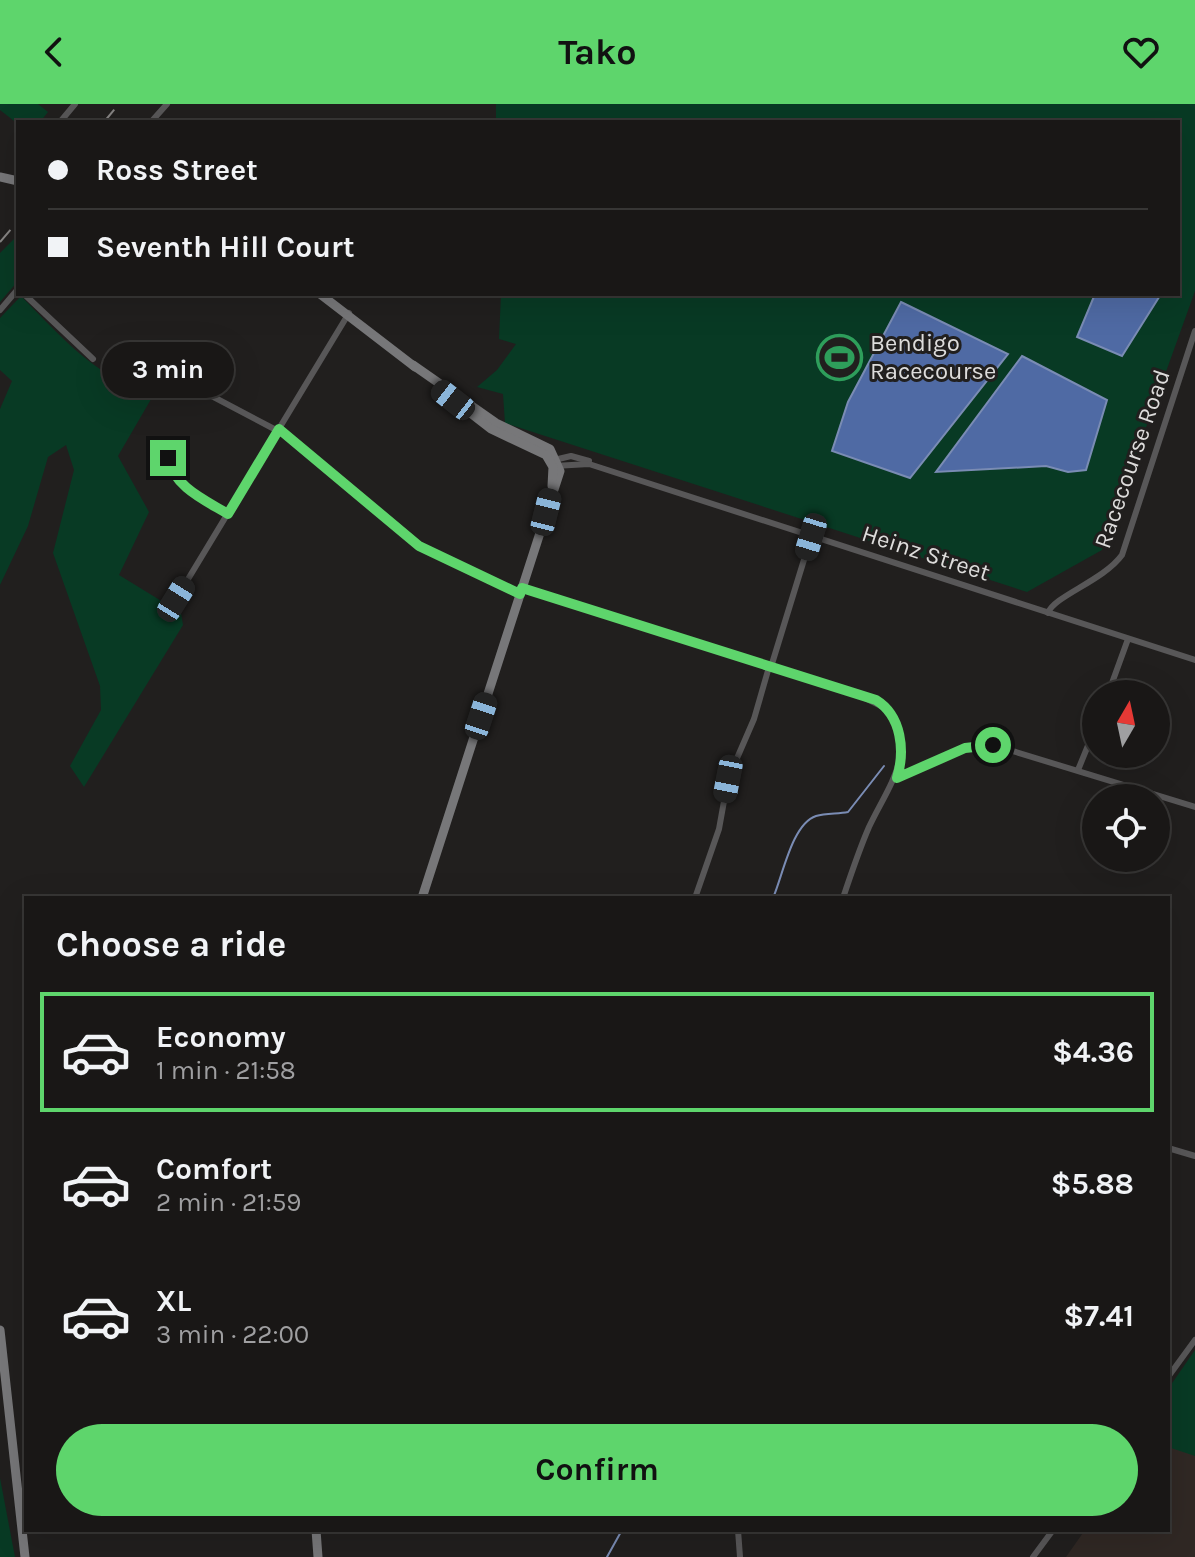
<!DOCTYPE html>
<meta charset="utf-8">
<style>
:root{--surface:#191716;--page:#262423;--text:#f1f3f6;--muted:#9f9fa1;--line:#373635;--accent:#5ed56c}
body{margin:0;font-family:Karla,sans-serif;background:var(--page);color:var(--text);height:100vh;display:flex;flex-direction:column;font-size:30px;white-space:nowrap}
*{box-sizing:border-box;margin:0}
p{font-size:26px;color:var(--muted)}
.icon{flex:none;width:44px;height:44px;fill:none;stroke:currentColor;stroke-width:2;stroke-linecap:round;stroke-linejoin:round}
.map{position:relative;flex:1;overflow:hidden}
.details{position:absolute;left:24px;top:792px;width:1146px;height:636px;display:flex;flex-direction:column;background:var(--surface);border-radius:0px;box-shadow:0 8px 32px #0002,0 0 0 2px var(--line)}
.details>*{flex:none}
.top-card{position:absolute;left:16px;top:16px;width:1164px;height:176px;border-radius:0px;box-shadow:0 8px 32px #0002,0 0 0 2px var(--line);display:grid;align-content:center;height:176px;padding:0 32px;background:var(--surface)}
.needle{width:52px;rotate:9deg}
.buttons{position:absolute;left:1082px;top:576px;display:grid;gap:16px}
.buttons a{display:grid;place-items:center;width:88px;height:88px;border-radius:50%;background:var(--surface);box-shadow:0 8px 32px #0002,0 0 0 2px var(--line);font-size:40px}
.end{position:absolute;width:36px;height:36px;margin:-18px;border:10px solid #5ed56c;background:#111;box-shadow:0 0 0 4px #111}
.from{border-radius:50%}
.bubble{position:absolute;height:56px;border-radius:28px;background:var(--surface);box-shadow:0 8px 32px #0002,0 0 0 2px var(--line);font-size:26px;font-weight:700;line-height:56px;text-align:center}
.car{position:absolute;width:24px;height:48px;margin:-24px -12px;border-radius:10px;box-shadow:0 0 6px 2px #0007;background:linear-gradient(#222 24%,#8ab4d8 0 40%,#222 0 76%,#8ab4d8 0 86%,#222 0)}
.top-card b{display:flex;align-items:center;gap:28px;height:76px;font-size:30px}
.top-card b+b{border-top:2px solid var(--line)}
.top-card i{width:20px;height:20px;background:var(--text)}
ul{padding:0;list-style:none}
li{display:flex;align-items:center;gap:24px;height:120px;margin:0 16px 12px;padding:0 16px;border:4px solid transparent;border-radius:0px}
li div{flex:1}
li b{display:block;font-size:30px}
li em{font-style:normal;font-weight:700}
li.active{border-color:var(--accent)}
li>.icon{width:72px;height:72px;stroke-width:1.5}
h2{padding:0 32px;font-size:36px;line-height:96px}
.button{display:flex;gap:16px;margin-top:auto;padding:16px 32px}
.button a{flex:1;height:92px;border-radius:48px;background:var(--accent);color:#111;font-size:32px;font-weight:700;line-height:92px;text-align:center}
header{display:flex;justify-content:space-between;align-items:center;height:104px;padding:0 32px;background:var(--accent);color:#111;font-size:36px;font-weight:700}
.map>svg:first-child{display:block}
.built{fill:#302824}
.green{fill:#083a24}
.water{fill:#4f6aa4;stroke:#7a8cb4;stroke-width:2}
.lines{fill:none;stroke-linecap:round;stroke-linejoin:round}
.stream{stroke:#7a8cb4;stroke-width:2}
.street{stroke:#585758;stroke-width:6}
.secondary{stroke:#777779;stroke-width:9}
.rail{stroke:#868483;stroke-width:2;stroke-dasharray:16 8;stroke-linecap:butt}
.route{stroke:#5ed56c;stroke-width:10}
.labels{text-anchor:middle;stroke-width:6;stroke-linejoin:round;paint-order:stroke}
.poi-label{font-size:24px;fill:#dddcdb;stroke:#211f1e;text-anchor:start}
.street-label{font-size:24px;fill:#dddcdb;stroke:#211f1e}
</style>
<header><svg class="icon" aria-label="back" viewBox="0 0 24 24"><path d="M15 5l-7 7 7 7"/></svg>Tako<svg class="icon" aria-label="heart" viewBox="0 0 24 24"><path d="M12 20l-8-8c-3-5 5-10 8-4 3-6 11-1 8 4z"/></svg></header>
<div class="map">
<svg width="1195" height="1453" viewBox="0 0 1195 1453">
<rect width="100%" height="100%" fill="#211f1e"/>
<path class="built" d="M1195,1272v181h-129l19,-27h83v-116z"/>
<g class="green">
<path d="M0,0h38l10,8 -8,10 -22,2 -18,-14z"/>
<path d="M496,0h699v187l-93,259 -75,42 -522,-169 -2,-29 -26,-7 20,-17 19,-26 -17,-5 2,-45h677v-172h-682z"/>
<path d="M18,131v46l-18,21v-49z"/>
<path d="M21,192c26,26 72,79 109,87 11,2 19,-4 31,-1l-43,74 31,56 -30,63 62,38 2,12 -99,162 -14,-21 31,-56 -1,-24 -47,-133 21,-83 -8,-25 -18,12 -20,69 -28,59v-176l12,-28 -12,-11v-52z"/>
<path d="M1195,1246v106l-27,-9v-58z"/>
<path d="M0,1374l15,79h-15z"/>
</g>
<g class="water">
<path d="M1095,190h66l-39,62 -45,-19z"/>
<path d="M901,198l107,52 -98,124 -78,-27 16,-49z"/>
<path d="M1022,252l85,44 -21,70 -18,2 -22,-6 -110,6z"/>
</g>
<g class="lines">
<g class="stream">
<path d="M773,794c10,-23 19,-74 43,-82 10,-3 22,-2 32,-4l36,-46"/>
<path d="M607,1453l15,-27"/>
</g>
<g class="street">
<path d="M60,18l15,-18"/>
<path d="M151,18l16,-18"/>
<path d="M24,190l69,65"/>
<path d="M0,206l18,-21"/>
<path d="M168,269l110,58"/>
<path d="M279,325l140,117 101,48"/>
<path d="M168,354c7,29 37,42 60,56"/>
<path d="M554,356l17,-4 18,5"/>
<path d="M554,362l35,-2 606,196"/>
<path d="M522,484l333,105 34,17c29,43 -2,78 -20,117 -10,23 -18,47 -26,71"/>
<path d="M176,495l173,-286"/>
<path d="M1048,509c6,-17 55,-32 74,-58l73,-224"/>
<path d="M771,563l40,-130"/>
<path d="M1108,590l20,-55"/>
<path d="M1078,666l18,-44"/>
<path d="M897,674l68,-30 28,-3 202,62"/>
<path d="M695,794l24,-69 9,-50 26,-60 15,-52"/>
<path d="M1168,1044l27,8"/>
<path d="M1168,1273l27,-37"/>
<path d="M738,1426l2,27"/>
<path d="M1033,1453l20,-27"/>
</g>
<g class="secondary">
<path d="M0,73l18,4"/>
<path d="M320,190l95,73"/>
<path d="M413,261l83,58 54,26 10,22 -138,427"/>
<path d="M451,294l40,31 55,26 7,12 -1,19"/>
<path d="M0,1226l25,227"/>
<path d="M316,1426l2,27"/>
</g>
<g class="rail">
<path d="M104,18l15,-18"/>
<path d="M0,138l18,-21"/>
</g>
</g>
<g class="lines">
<path class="route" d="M168,354c6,29 37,42 60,56l51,-85 140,117 101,48 2,-6 354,112c26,16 29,51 21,78l68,-30 28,-3"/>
</g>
<defs>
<symbol id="stadium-ring" viewBox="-11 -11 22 22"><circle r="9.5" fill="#211f1e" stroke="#2e9e5b" stroke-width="1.5"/><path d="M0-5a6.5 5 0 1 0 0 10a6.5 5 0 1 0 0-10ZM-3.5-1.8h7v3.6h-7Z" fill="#2e9e5b"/></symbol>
</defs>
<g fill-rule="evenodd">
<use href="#stadium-ring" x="814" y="228" width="51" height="51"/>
</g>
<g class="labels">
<g class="poi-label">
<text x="870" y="247">Bendigo<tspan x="870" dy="28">Racecourse</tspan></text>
</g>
<g class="street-label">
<text transform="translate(1132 355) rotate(-71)" y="8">Racecourse Road</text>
<text transform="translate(926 449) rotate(18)" y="8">Heinz Street</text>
</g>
</g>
</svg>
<div class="buttons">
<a><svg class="needle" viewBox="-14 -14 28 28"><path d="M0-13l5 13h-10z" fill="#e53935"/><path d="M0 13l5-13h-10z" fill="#9f9fa1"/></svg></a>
<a><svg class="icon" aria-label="locate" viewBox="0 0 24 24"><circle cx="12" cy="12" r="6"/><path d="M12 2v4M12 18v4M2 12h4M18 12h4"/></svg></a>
</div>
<i class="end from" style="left:993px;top:641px"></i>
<i class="end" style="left:168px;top:354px"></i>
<div class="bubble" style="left:102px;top:238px;width:132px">3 min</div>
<i class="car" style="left:453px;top:296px;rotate:308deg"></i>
<i class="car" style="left:546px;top:408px;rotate:14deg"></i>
<i class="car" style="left:811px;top:433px;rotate:197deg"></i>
<i class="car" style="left:176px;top:495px;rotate:32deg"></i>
<i class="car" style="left:481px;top:612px;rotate:18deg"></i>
<i class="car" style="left:728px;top:675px;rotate:191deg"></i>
<div class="top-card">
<b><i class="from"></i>Ross Street</b>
<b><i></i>Seventh Hill Court</b>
</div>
<section class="details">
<h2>Choose a ride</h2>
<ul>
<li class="active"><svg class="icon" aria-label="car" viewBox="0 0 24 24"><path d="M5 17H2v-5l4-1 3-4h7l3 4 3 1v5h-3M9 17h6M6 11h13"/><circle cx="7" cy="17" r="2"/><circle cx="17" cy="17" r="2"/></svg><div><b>Economy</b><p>1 min · 21:58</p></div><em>$4.36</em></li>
<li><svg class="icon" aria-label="car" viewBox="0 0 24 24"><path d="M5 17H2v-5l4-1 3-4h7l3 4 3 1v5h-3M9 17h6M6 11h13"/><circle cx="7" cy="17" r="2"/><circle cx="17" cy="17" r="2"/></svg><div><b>Comfort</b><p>2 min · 21:59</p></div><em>$5.88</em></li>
<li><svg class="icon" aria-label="car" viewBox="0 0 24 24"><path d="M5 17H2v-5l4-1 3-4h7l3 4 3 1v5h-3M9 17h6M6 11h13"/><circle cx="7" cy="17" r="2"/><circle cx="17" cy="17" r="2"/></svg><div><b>XL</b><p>3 min · 22:00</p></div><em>$7.41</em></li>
</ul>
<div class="button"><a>Confirm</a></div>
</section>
</div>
